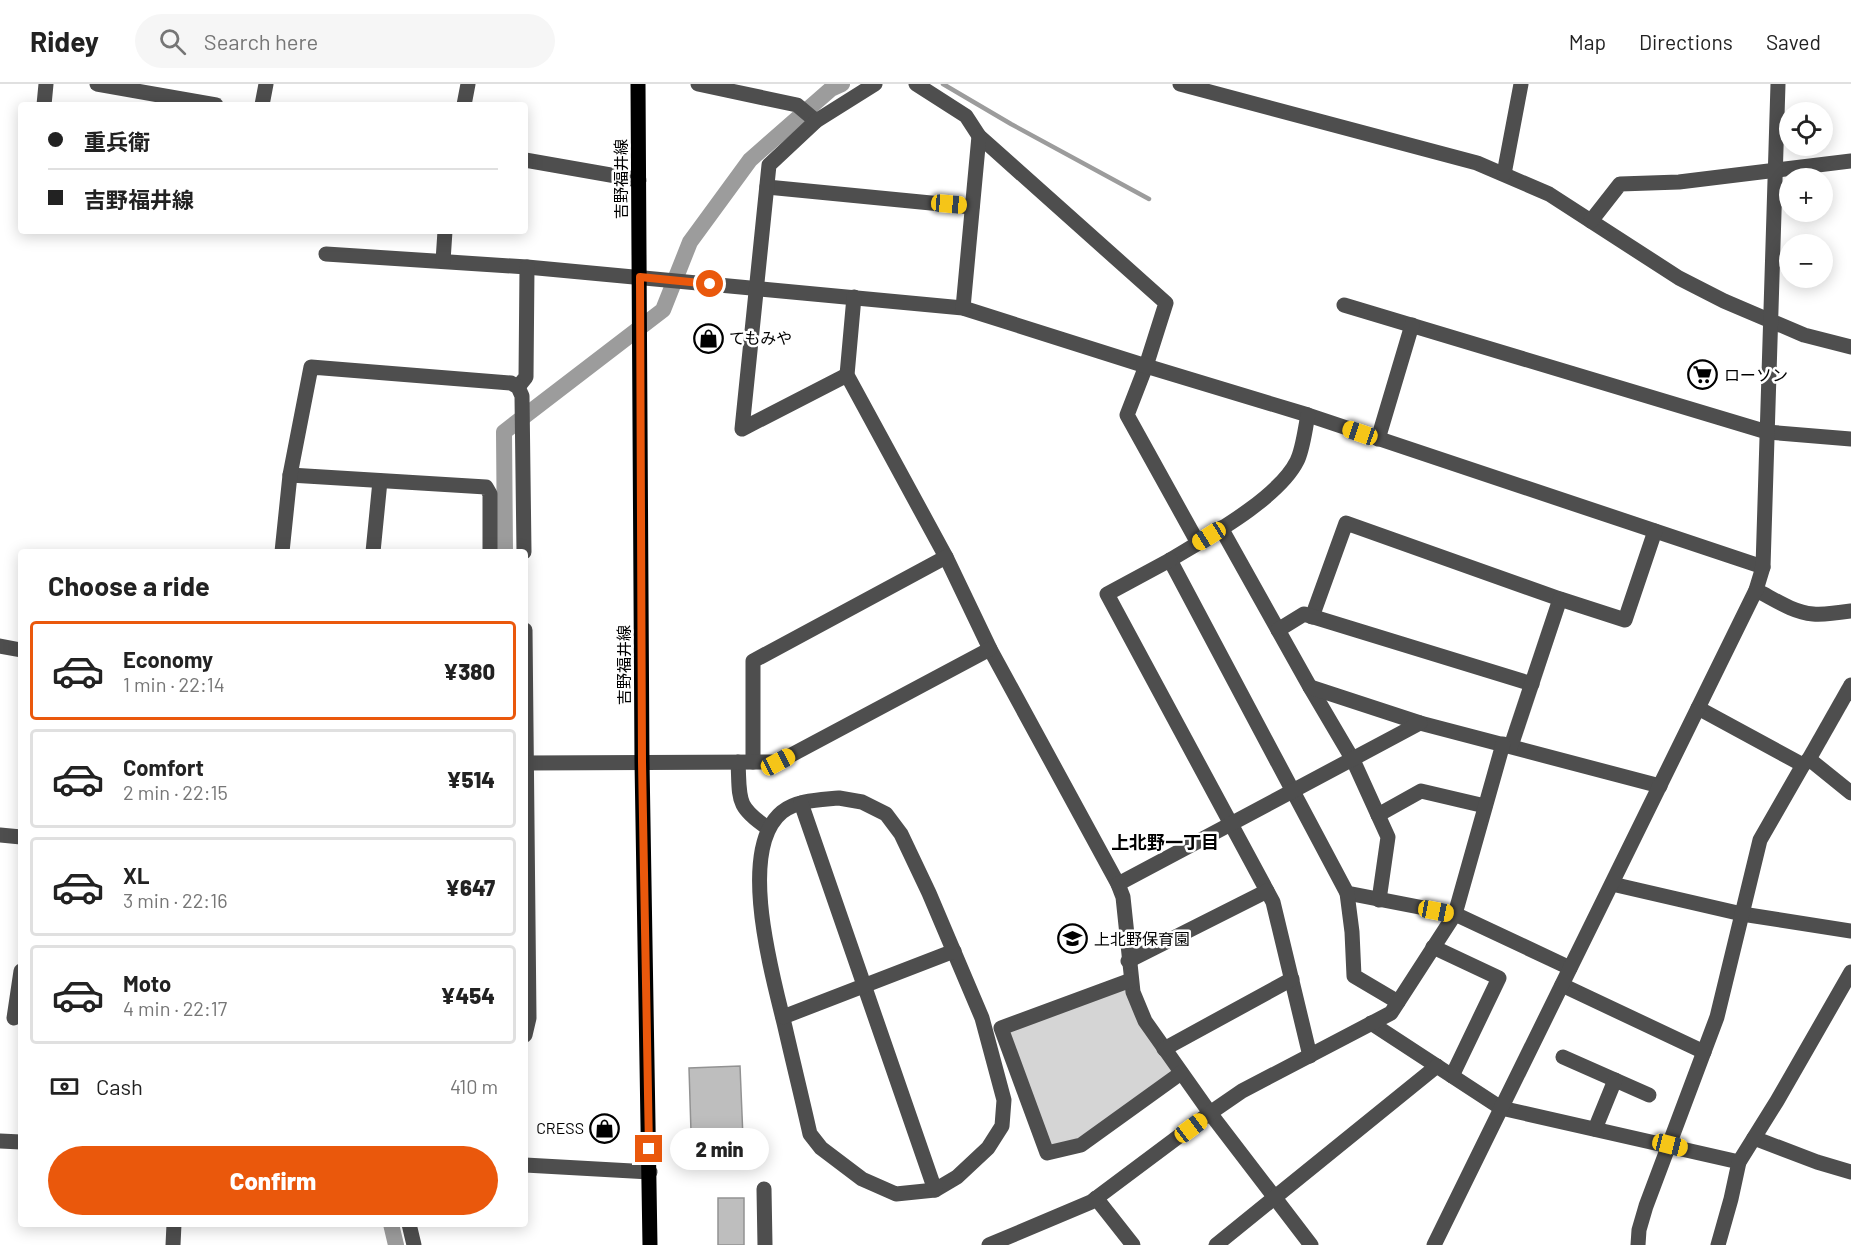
<!DOCTYPE html>
<meta charset="utf-8">
<style>
:root{--surface:#fff;--page:#f6f6f6;--text:#222;--muted:#767676;--line:#e0e0e0;--accent:#ea580c}
body{margin:0;font-family:Barlow,"Noto Sans JP",sans-serif;background:var(--page);color:var(--text);height:100vh;display:flex;flex-direction:column;font-size:22px;white-space:nowrap}
*{box-sizing:border-box;margin:0}
p{font-size:20px;color:var(--muted)}
.icon{flex:none;width:33px;height:33px;fill:none;stroke:currentColor;stroke-width:2;stroke-linecap:round;stroke-linejoin:round}
.map{position:relative;flex:1;overflow:hidden}
.panel{position:absolute;left:18px;top:465px;width:510px;height:678px;display:flex;flex-direction:column;background:var(--surface);border-radius:6px;box-shadow:0 3px 15px #0003}
.panel>*{flex:none}
.hud{position:absolute;left:18px;top:18px;width:510px;height:132px;border-radius:6px;box-shadow:0 3px 15px #0003;display:grid;align-content:center;height:132px;padding:0 30px;background:var(--surface)}
.tools{position:absolute;left:1779px;top:18px;display:grid;gap:12px}
.tools a{display:grid;place-items:center;width:54px;height:54px;border-radius:50%;background:var(--surface);box-shadow:0 3px 15px #0003;font-size:30px}
.end{position:absolute;width:27px;height:27px;margin:-14px;border:8px solid #ea580c;background:#fff;box-shadow:0 0 0 3px #fff}
.from{border-radius:50%}
.bubble{position:absolute;height:42px;border-radius:21px;background:var(--surface);box-shadow:0 3px 15px #0003;font-size:20px;font-weight:800;line-height:42px;text-align:center}
.car{position:absolute;width:18px;height:36px;margin:-18px -9px;border-radius:8px;box-shadow:0 0 4px 2px #0007;background:linear-gradient(#f5c518 24%,#345 0 40%,#f5c518 0 76%,#345 0 86%,#f5c518 0)}
.hud b{display:flex;align-items:center;gap:21px;height:57px;font-size:22px}
.hud b+b{border-top:2px solid var(--line)}
.hud i{width:15px;height:15px;background:var(--text)}
ul{padding:0;list-style:none}
li{display:flex;align-items:center;gap:18px;height:99px;margin:0 12px 9px;padding:0 18px;border:3px solid var(--line);border-radius:6px}
li div{flex:1}
li b{display:block;font-size:22px}
li em{font-style:normal;font-weight:800}
li.on{border-color:var(--accent)}
li>.icon{width:54px;height:54px;stroke-width:1.5}
h2{padding:0 30px;font-size:27px;line-height:72px}
.pay{display:flex;align-items:center;gap:15px;height:66px;padding:0 30px;font-size:22px}
.pay p{margin-inline-start:auto}
.button{display:flex;gap:12px;margin-top:auto;padding:12px 30px}
.button a{flex:1;height:69px;border-radius:36px;background:var(--accent);color:#fff;font-size:24px;font-weight:800;line-height:69px;text-align:center}
header{display:flex;align-items:center;gap:36px;box-sizing:border-box;height:84px;padding:0 30px;background:var(--surface);border-bottom:2px solid var(--line)}
header strong{font-size:28px}
nav{display:flex;gap:33px;margin-inline-start:auto;font-size:21px}
.search{width:420px;height:54px;background:var(--page);display:flex;align-items:center;gap:15px;box-sizing:border-box;padding:0 21px;border-radius:33px;color:var(--muted);font-size:22px}
.map>svg:first-child{display:block}
.green{fill:#d5d5d5}
.lines{fill:none;stroke-linecap:round;stroke-linejoin:round}
.stream{stroke:#9c9c9c;stroke-width:4.5}
.canal{stroke:#9c9c9c;stroke-width:16}
.building{fill:#bebebe;stroke:#929292;stroke-width:1.5}
.minor{stroke:#4e4e4e;stroke-width:15}
.major{stroke:#000;stroke-width:15}
.route{stroke:#ea580c;stroke-width:8}
.labels{text-anchor:middle;stroke-width:5;stroke-linejoin:round;paint-order:stroke}
.street-label{font-size:16px;fill:#000;stroke:#fff}
.poi-label{font-size:16px;fill:#000;stroke:#fff;text-anchor:start}
.neighbourhood-label{font-size:18px;font-weight:bold;fill:#000;stroke:#fff}
</style>
<header>
<strong>Ridey</strong>
<div class="search"><svg class="icon" aria-label="search" viewBox="0 0 24 24"><circle cx="10" cy="10" r="6"/><path d="M15 15l6 6"/></svg>Search here</div>
<nav><a>Map</a><a>Directions</a><a>Saved</a></nav>
</header>
<div class="map">
<svg width="1851" height="1161" viewBox="0 0 1851 1161">
<rect width="100%" height="100%" fill="#fff"/>
<path class="green" d="M1131,896l50,93 -93,67 -41,13 -39,-127z"/>
<g class="lines">
<path class="stream" d="M943,0l68,40 138,75"/>
<g class="canal">
<path d="M505,468l-1,-120 159,-122 27,-68 60,-82 81,-71 11,-5"/>
<path d="M391,1140l5,21"/>
</g>
</g>
<g class="building">
<path d="M740,982l4,96 -52,2 -3,-96z"/>
<rect x="718" y="1114" width="26" height="47"/>
</g>
<g class="lines">
<g class="minor">
<path d="M97,0l119,21"/>
<path d="M698,0l99,21 19,16"/>
<path d="M916,0l50,32 13,20 187,167 -20,63 -19,49 71,128"/>
<path d="M1180,0l297,79 72,31 130,84 45,23 80,34 47,12"/>
<path d="M44,21l2,-21"/>
<path d="M262,21l4,-21"/>
<path d="M464,21l4,-21"/>
<path d="M525,76l114,20"/>
<path d="M1504,90l17,-90"/>
<path d="M767,103l205,20"/>
<path d="M1591,137l29,-37 59,-2 172,-21"/>
<path d="M326,170l201,13 436,41 183,58 162,49 455,152"/>
<path d="M443,177l2,-30"/>
<path d="M854,213l-7,78 99,182 44,92 128,235 5,13 10,95 12,29 65,92 101,132"/>
<path d="M1344,221l423,127 84,7"/>
<path d="M963,224l16,-172"/>
<path d="M847,291l-105,54 27,-264 47,-44 59,-37"/>
<path d="M518,303l8,-10 1,-110"/>
<path d="M1308,331c-3,14 -5,34 -11,46 -19,38 -91,77 -127,99l177,333 108,21 115,54"/>
<path d="M1378,355l34,-114"/>
<path d="M290,391l196,12 4,7v58"/>
<path d="M1221,444l89,159 43,73 35,77 -9,63"/>
<path d="M282,468l8,-77 21,-108 200,16 7,4 4,9 2,156"/>
<path d="M373,468l7,-71"/>
<path d="M1170,476l-63,34 166,308 37,154"/>
<path d="M1756,506c18,9 36,22 57,24 12,1 25,-1 38,-3"/>
<path d="M1312,533l34,-94 214,76 65,21 30,-89"/>
<path d="M525,546l4,388 -4,17"/>
<path d="M1278,546l26,-16 228,70"/>
<path d="M0,562l21,4"/>
<path d="M1310,603l110,36 240,63"/>
<path d="M1698,624l105,57"/>
<path d="M1511,662l49,-147"/>
<path d="M1809,675l42,-74"/>
<path d="M738,678c2,37 -3,44 30,66"/>
<path d="M753,678v-101l193,-104"/>
<path d="M525,679l253,-1 212,-113"/>
<path d="M839,714l23,4 24,12 15,20 28,59 53,125 22,82 -2,26 -14,22 -31,29 -22,13 -39,4 -34,-15 -41,-31 -11,-14c-8,-36 -17,-72 -25,-107 -12,-50 -49,-177 -3,-215 15,-12 38,-12 57,-14z"/>
<path d="M801,719l134,387"/>
<path d="M1378,731l43,-24 64,15"/>
<path d="M0,751l21,2"/>
<path d="M1118,800l302,-161"/>
<path d="M1612,800l130,30 109,17"/>
<path d="M1347,809l5,39 2,44 44,26"/>
<path d="M1433,863l66,31 -47,98"/>
<path d="M1128,877l139,-70"/>
<path d="M1131,896l-130,48 46,125 34,-8 100,-72"/>
<path d="M1562,901l142,67"/>
<path d="M783,933l171,-66"/>
<path d="M14,934l7,-47"/>
<path d="M1371,939l130,85 238,54"/>
<path d="M1164,965l128,-70"/>
<path d="M1563,973l86,38"/>
<path d="M1595,1045l20,-49"/>
<path d="M1754,1054l63,24 34,10"/>
<path d="M0,1057l21,1"/>
<path d="M525,1081l125,7"/>
<path d="M764,1105l1,56"/>
<path d="M1096,1114l37,47"/>
<path d="M409,1140l5,21"/>
<path d="M173,1161l1,-21"/>
<path d="M989,1161l102,-43 119,-89 32,-22 149,-78 64,-99 48,-170"/>
<path d="M1216,1161l221,-179"/>
<path d="M1434,1161l322,-655 7,-23 15,-483"/>
<path d="M1638,1161l1,-15 7,-24 71,-189 43,-177 43,-75 6,-6 42,34"/>
<path d="M1718,1161l13,-46 8,-37 38,-61 74,-129"/>
</g>
<path class="major" d="M638,0l4,678 8,483"/>
</g>
<g class="lines">
<path class="route" d="M649,1065l-7,-387 -2,-485 70,7"/>
</g>
<defs>
<symbol id="shop-ring" viewBox="-11 -11 22 22"><circle r="9.5" fill="#fff" stroke="#000" stroke-width="1.5"/><path d="M-5-2.5h2.3a2.7 3.5 0 0 1 5.4 0H5L5.5 6h-11ZM-1.5-2.5h3a1.5 2.3 0 0 0-3 0Z" fill="#000"/></symbol>
<symbol id="supermarket-ring" viewBox="-11 -11 22 22"><circle r="9.5" fill="#fff" stroke="#000" stroke-width="1.5"/><path d="M-6-5.5h2.5l.6 2H6L4.5 2H-2.5L-4.4-4H-6ZM-1.5 3.2a1.3 1.3 0 1 0 .1 0ZM3 3.2a1.3 1.3 0 1 0 .1 0Z" fill="#000"/></symbol>
<symbol id="school-ring" viewBox="-11 -11 22 22"><circle r="9.5" fill="#fff" stroke="#000" stroke-width="1.5"/><path d="M0-5L7-2L0 1L-7-2ZM-4 1L0 2.5L4 1V4Q0 6-4 4Z" fill="#000"/></symbol>
</defs>
<g fill-rule="evenodd">
<use href="#shop-ring" x="692" y="238" width="33" height="33"/>
<use href="#supermarket-ring" x="1686" y="274" width="33" height="33"/>
<use href="#school-ring" x="1056" y="838" width="33" height="33"/>
<use href="#shop-ring" x="588" y="1028" width="33" height="33"/>
</g>
<g class="labels">
<g class="street-label">
<text transform="translate(621 95) rotate(-90)" y="6">吉野福井線</text>
<text transform="translate(624 581) rotate(-90)" y="6">吉野福井線</text>
</g>
<g class="poi-label">
<text x="729" y="260">てもみや</text>
<text x="1724" y="297">ローソン</text>
<text x="1094" y="861">上北野保育園</text>
<text x="584" y="1050" text-anchor="end">CRESS</text>
</g>
<g class="neighbourhood-label">
<text x="1165" y="765">上北野一丁目</text>
</g>
</g>
</svg>
<div class="tools">
<a><svg class="icon" aria-label="locate" viewBox="0 0 24 24"><circle cx="12" cy="12" r="6"/><path d="M12 2v4M12 18v4M2 12h4M18 12h4"/></svg></a>
<a>+</a>
<a>−</a>
</div>
<i class="end from" style="left:710px;top:200px"></i>
<i class="end" style="left:649px;top:1065px"></i>
<div class="bubble" style="left:670px;top:1044px;width:99px">2 min</div>
<i class="car" style="left:949px;top:120px;rotate:95deg"></i>
<i class="car" style="left:1360px;top:349px;rotate:289deg"></i>
<i class="car" style="left:1209px;top:452px;rotate:238deg"></i>
<i class="car" style="left:778px;top:678px;rotate:62deg"></i>
<i class="car" style="left:1436px;top:827px;rotate:101deg"></i>
<i class="car" style="left:1191px;top:1044px;rotate:53deg"></i>
<i class="car" style="left:1670px;top:1061px;rotate:104deg"></i>
<div class="hud">
<b><i class="from"></i>重兵衛</b>
<b><i></i>吉野福井線</b>
</div>
<section class="panel">
<h2>Choose a ride</h2>
<ul>
<li class="on"><svg class="icon" aria-label="car" viewBox="0 0 24 24"><path d="M5 17H2v-5l4-1 3-4h7l3 4 3 1v5h-3M9 17h6M6 11h13"/><circle cx="7" cy="17" r="2"/><circle cx="17" cy="17" r="2"/></svg><div><b>Economy</b><p>1 min · 22:14</p></div><em>¥380</em></li>
<li><svg class="icon" aria-label="car" viewBox="0 0 24 24"><path d="M5 17H2v-5l4-1 3-4h7l3 4 3 1v5h-3M9 17h6M6 11h13"/><circle cx="7" cy="17" r="2"/><circle cx="17" cy="17" r="2"/></svg><div><b>Comfort</b><p>2 min · 22:15</p></div><em>¥514</em></li>
<li><svg class="icon" aria-label="car" viewBox="0 0 24 24"><path d="M5 17H2v-5l4-1 3-4h7l3 4 3 1v5h-3M9 17h6M6 11h13"/><circle cx="7" cy="17" r="2"/><circle cx="17" cy="17" r="2"/></svg><div><b>XL</b><p>3 min · 22:16</p></div><em>¥647</em></li>
<li><svg class="icon" aria-label="car" viewBox="0 0 24 24"><path d="M5 17H2v-5l4-1 3-4h7l3 4 3 1v5h-3M9 17h6M6 11h13"/><circle cx="7" cy="17" r="2"/><circle cx="17" cy="17" r="2"/></svg><div><b>Moto</b><p>4 min · 22:17</p></div><em>¥454</em></li>
</ul>
<div class="pay"><svg class="icon" aria-label="cash" viewBox="0 0 24 24"><path d="M3 7h18v10H3z"/><circle cx="12" cy="12" r="2"/></svg>Cash<p>410 m</p></div>
<div class="button"><a>Confirm</a></div>
</section>
</div>
